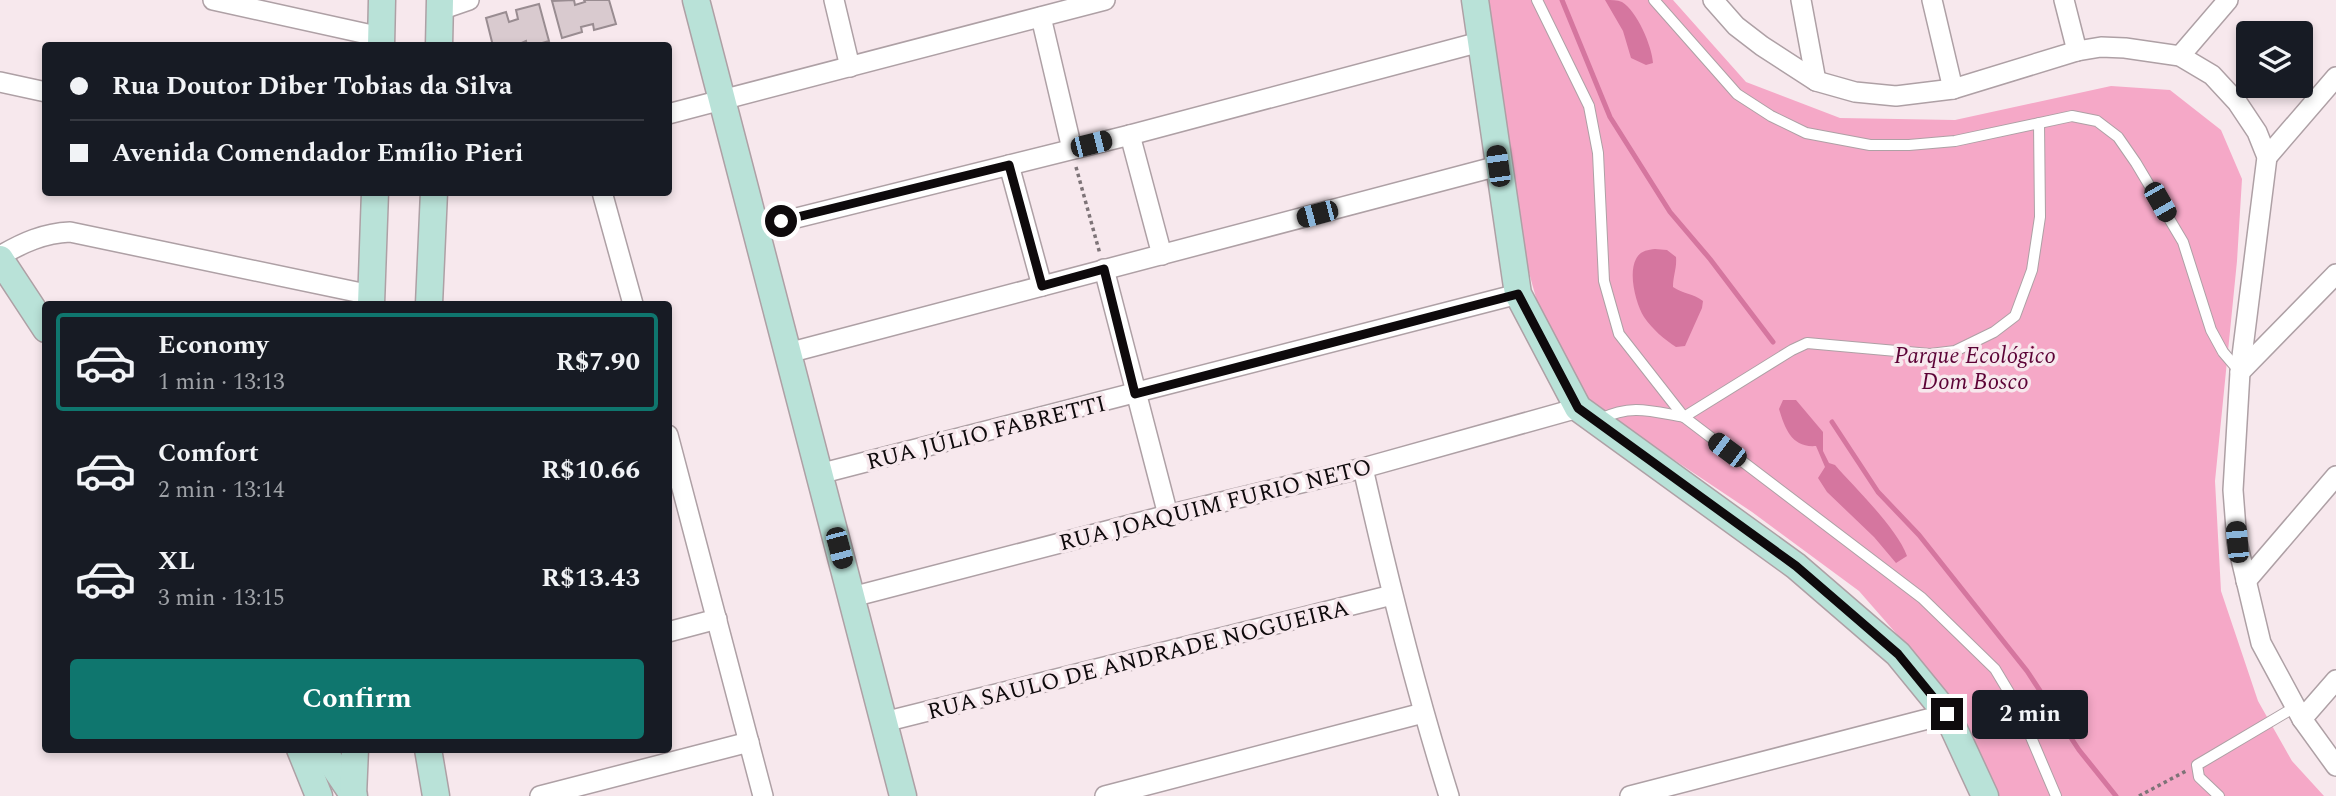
<!DOCTYPE html>
<meta charset="utf-8">
<style>
:root{--surface:#171b24;--page:#242831;--text:#f1f3f6;--muted:#9ea1a6;--line:#363941;--accent:#0f766e}
body{margin:0;font-family:Spectral,serif;background:var(--page);color:var(--text);height:100vh;display:flex;flex-direction:column;font-size:26px;white-space:nowrap}
*{box-sizing:border-box;margin:0}
p{font-size:23px;color:var(--muted)}
.icon{flex:none;width:38px;height:38px;fill:none;stroke:currentColor;stroke-width:2;stroke-linecap:round;stroke-linejoin:round}
.map{position:relative;flex:1;overflow:hidden}
.details{position:absolute;left:42px;top:301px;width:630px;height:452px;display:flex;flex-direction:column;background:var(--surface);border-radius:7px;box-shadow:0 4px 10px #0003}
.details>*{flex:none}
.guide{position:absolute;left:42px;top:42px;width:630px;height:154px;border-radius:7px;box-shadow:0 4px 10px #0003;display:grid;align-content:center;height:154px;padding:0 28px;background:var(--surface)}
.fabs{position:absolute;left:2236px;top:21px;display:grid;gap:14px}
.fabs a{display:grid;place-items:center;width:77px;height:77px;border-radius:7px;background:var(--surface);box-shadow:0 4px 10px #0003;font-size:35px}
.end{position:absolute;width:32px;height:32px;margin:-16px;border:9px solid #0e0a0c;background:#fff;box-shadow:0 0 0 4px #fff}
.from{border-radius:50%}
.bubble{position:absolute;height:49px;border-radius:7px;background:var(--surface);box-shadow:0 4px 10px #0003;font-size:23px;font-weight:700;line-height:49px;text-align:center}
.car{position:absolute;width:21px;height:42px;margin:-21px -10px;border-radius:9px;box-shadow:0 0 5px 2px #0007;background:linear-gradient(#222 24%,#8ab4d8 0 40%,#222 0 76%,#8ab4d8 0 86%,#222 0)}
.guide b{display:flex;align-items:center;gap:24px;height:66px;font-size:26px}
.guide b+b{border-top:2px solid var(--line)}
.guide i{width:18px;height:18px;background:var(--text)}
ul{padding:12px 0 0;list-style:none}
li{display:flex;align-items:center;gap:21px;height:98px;margin:0 14px 10px;padding:0 14px;border:4px solid transparent;border-radius:7px}
li div{flex:1}
li b{display:block;font-size:26px}
li em{font-style:normal;font-weight:700}
li.current{border-color:var(--accent)}
li>.icon{width:63px;height:63px;stroke-width:1.5}
.action{display:flex;gap:14px;margin-top:auto;padding:14px 28px}
.action a{flex:1;height:80px;border-radius:7px;background:var(--accent);color:#fff;font-size:28px;font-weight:700;line-height:80px;text-align:center}
.map>svg:first-child{display:block}
.green{fill:#f5a8c7}
.water{fill:#d5769f}
.lines{fill:none;stroke-linecap:round;stroke-linejoin:round}
.stream{stroke:#d5769f;stroke-width:5}
.building{fill:#d9cacf;stroke:#998c91;stroke-width:2}
.lane-casing{stroke:#aea0a5;stroke-width:12}
.street-casing{stroke:#aea0a5;stroke-width:22}
.secondary-casing{stroke:#aea0a5;stroke-width:29}
.path{stroke:#7d7377;stroke-width:3.5;stroke-dasharray:3.5 3.5;stroke-linecap:butt}
.lane{stroke:#fff;stroke-width:10}
.street{stroke:#fff;stroke-width:19}
.secondary{stroke:#b9e2d8;stroke-width:26}
.route{stroke:#0e0a0c;stroke-width:9}
.labels{text-anchor:middle;stroke-width:7;stroke-linejoin:round;paint-order:stroke}
.park-label{font-size:23px;font-style:italic;fill:#5c0336;stroke:#f7e8ed}
.street-label{font-size:23px;fill:#0e0a0c;stroke:#f7e8ed}
</style>
<div class="map">
<svg width="2336" height="796" viewBox="0 0 2336 796">
<rect width="100%" height="100%" fill="#f7e8ed"/>
<path class="green" d="M1488,0h185l73,82 94,36 115,2 156,-34 59,4 51,40 21,49 -5,82 -22,220 6,110 37,110 34,60 32,35h-331l-78,-141 -56,-64 -107,-79 -163,-109 -45,-76 -22,-80z"/>
<g class="water">
<path d="M1605,0c7,0 12,0 17,2 15,9 30,44 31,61l-7,2 -15,-7 -8,-27z"/>
<path d="M1655,249l12,1 9,7c1,11 -3,19 -3,30 10,7 20,6 30,14l-1,7 -17,38 -9,1c-12,-8 -23,-17 -32,-30 -8,-13 -16,-43 -8,-58 4,-8 11,-9 19,-10z"/>
<path d="M1783,400h13l27,32v19l6,12 6,2c20,23 62,63 72,91l-11,7 -22,-26 -47,-45 -9,-14 7,-11 -9,-21c-24,2 -31,-17 -37,-37z"/>
</g>
<g class="lines">
<g class="stream">
<path d="M1562,0l48,117 60,95 40,47 63,83"/>
<path d="M1832,422l46,70 41,43 108,136 52,79 37,46"/>
</g>
</g>
<g class="building">
<path d="M574,0l1,5 10,-3 -1,-2h25l7,24 -22,6 -1,-6 -12,3 1,5 -20,6 -10,-37z"/>
<path d="M539,4l10,37 -17,5h-5l-1,-5 -11,5h-22l-7,-28 20,-6 3,10 9,-3 -2,-9z"/>
</g>
<g class="lines">
<defs>
<g id="lane">
<path d="M1537,0l52,106 9,47 6,128 15,53 65,83 238,181 73,71 24,40 37,87"/>
<path d="M1654,0l83,94 34,22 35,17 64,12h39l46,-4 117,-25 25,5 21,16 18,26 47,79 28,88 12,22 17,20"/>
<path d="M1600,419c32,-15 50,-8 84,-2l108,-67 15,-7 123,11 25,-3 39,-19 21,-16 17,-46 8,-53 -1,-94"/>
<path d="M2219,796l-20,-19 -2,-12 98,-58"/>
</g>
<g id="street">
<path d="M213,0l168,37"/>
<path d="M834,0l16,67"/>
<path d="M1713,0l23,26 26,20 54,35 39,11 41,4 57,-7 124,-38 24,-4 24,1 55,8 32,19 25,27 20,30 10,25 -27,215 -7,118 4,52 24,101 41,76 34,47"/>
<path d="M1801,0l15,81"/>
<path d="M1932,0l21,89"/>
<path d="M2064,0l13,51"/>
<path d="M440,10l29,-10"/>
<path d="M1041,17l31,132"/>
<path d="M2180,56l48,-56"/>
<path d="M0,82l46,10"/>
<path d="M668,114l437,-114"/>
<path d="M1130,135l32,120"/>
<path d="M2267,157l69,-80"/>
<path d="M1009,165l33,121"/>
<path d="M602,192l31,112"/>
<path d="M756,228l374,-93 350,-93"/>
<path d="M0,256c22,-13 44,-23 70,-24l301,63"/>
<path d="M1104,269l64,246"/>
<path d="M788,353l710,-187"/>
<path d="M2240,372l96,-98"/>
<path d="M668,435l95,361"/>
<path d="M1363,468c25,111 52,220 86,328"/>
<path d="M819,474l699,-180"/>
<path d="M2246,581l90,-105"/>
<path d="M852,597l316,-82 195,-47 215,-60"/>
<path d="M668,632l49,-13"/>
<path d="M2302,719l34,-39"/>
<path d="M884,722l508,-127"/>
<path d="M540,796l209,-54"/>
<path d="M1105,796l318,-83"/>
<path d="M1630,796l317,-82"/>
</g>
<g id="secondary">
<path d="M696,0l207,796"/>
<path d="M1475,0l43,294 60,114 218,158 102,88 49,60 38,82"/>
<path d="M381,46l1,-46"/>
<path d="M439,46l1,-46"/>
<path d="M0,259l46,70"/>
<path d="M371,304l4,-112"/>
<path d="M429,304l5,-112"/>
<path d="M300,749l19,47"/>
<path d="M322,749l32,47"/>
<path d="M428,749l8,47"/>
<path d="M353,796l2,-47"/>
</g>
</defs>
<use href="#lane" class="lane-casing"/>
<use href="#street" class="street-casing"/>
<use href="#secondary" class="secondary-casing"/>
<g class="path">
<path d="M1076,167l24,87"/>
<path d="M2139,796l47,-25"/>
</g>
<use href="#lane" class="lane"/>
<use href="#street" class="street"/>
<use href="#secondary" class="secondary"/>
</g>
<g class="lines">
<path class="route" d="M781,221l228,-56 33,121 62,-17 31,125 383,-100 60,114 218,158 102,88 49,60"/>
</g>
<g class="labels">
<g class="park-label">
<text x="1975" y="363">Parque Ecológico<tspan x="1975" dy="26">Dom Bosco</tspan></text>
</g>
<g class="street-label">
<text transform="translate(986 432) rotate(-14)" y="8">RUA JÚLIO FABRETTI</text>
<text transform="translate(1215 504) rotate(-14)" y="8">RUA JOAQUIM FURIO NETO</text>
<text transform="translate(1138 659) rotate(-14)" y="8">RUA SAULO DE ANDRADE NOGUEIRA</text>
</g>
</g>
</svg>
<div class="fabs">
<a><svg class="icon" aria-label="layers" viewBox="0 0 24 24"><path d="M12 4l9 5-9 5-9-5zM3 14l9 5 9-5"/></svg></a>
</div>
<i class="end from" style="left:781px;top:221px"></i>
<i class="end" style="left:1947px;top:714px"></i>
<div class="bubble" style="left:1972px;top:690px;width:116px">2 min</div>
<i class="car" style="left:1091px;top:144px;rotate:76deg"></i>
<i class="car" style="left:1498px;top:166px;rotate:352deg"></i>
<i class="car" style="left:2160px;top:202px;rotate:150deg"></i>
<i class="car" style="left:1317px;top:214px;rotate:255deg"></i>
<i class="car" style="left:1727px;top:450px;rotate:307deg"></i>
<i class="car" style="left:2237px;top:542px;rotate:355deg"></i>
<i class="car" style="left:839px;top:548px;rotate:165deg"></i>
<div class="guide">
<b><i class="from"></i>Rua Doutor Diber Tobias da Silva</b>
<b><i></i>Avenida Comendador Emílio Pieri</b>
</div>
<section class="details">
<ul>
<li class="current"><svg class="icon" aria-label="car" viewBox="0 0 24 24"><path d="M5 17H2v-5l4-1 3-4h7l3 4 3 1v5h-3M9 17h6M6 11h13"/><circle cx="7" cy="17" r="2"/><circle cx="17" cy="17" r="2"/></svg><div><b>Economy</b><p>1 min · 13:13</p></div><em>R$7.90</em></li>
<li><svg class="icon" aria-label="car" viewBox="0 0 24 24"><path d="M5 17H2v-5l4-1 3-4h7l3 4 3 1v5h-3M9 17h6M6 11h13"/><circle cx="7" cy="17" r="2"/><circle cx="17" cy="17" r="2"/></svg><div><b>Comfort</b><p>2 min · 13:14</p></div><em>R$10.66</em></li>
<li><svg class="icon" aria-label="car" viewBox="0 0 24 24"><path d="M5 17H2v-5l4-1 3-4h7l3 4 3 1v5h-3M9 17h6M6 11h13"/><circle cx="7" cy="17" r="2"/><circle cx="17" cy="17" r="2"/></svg><div><b>XL</b><p>3 min · 13:15</p></div><em>R$13.43</em></li>
</ul>
<div class="action"><a>Confirm</a></div>
</section>
</div>
